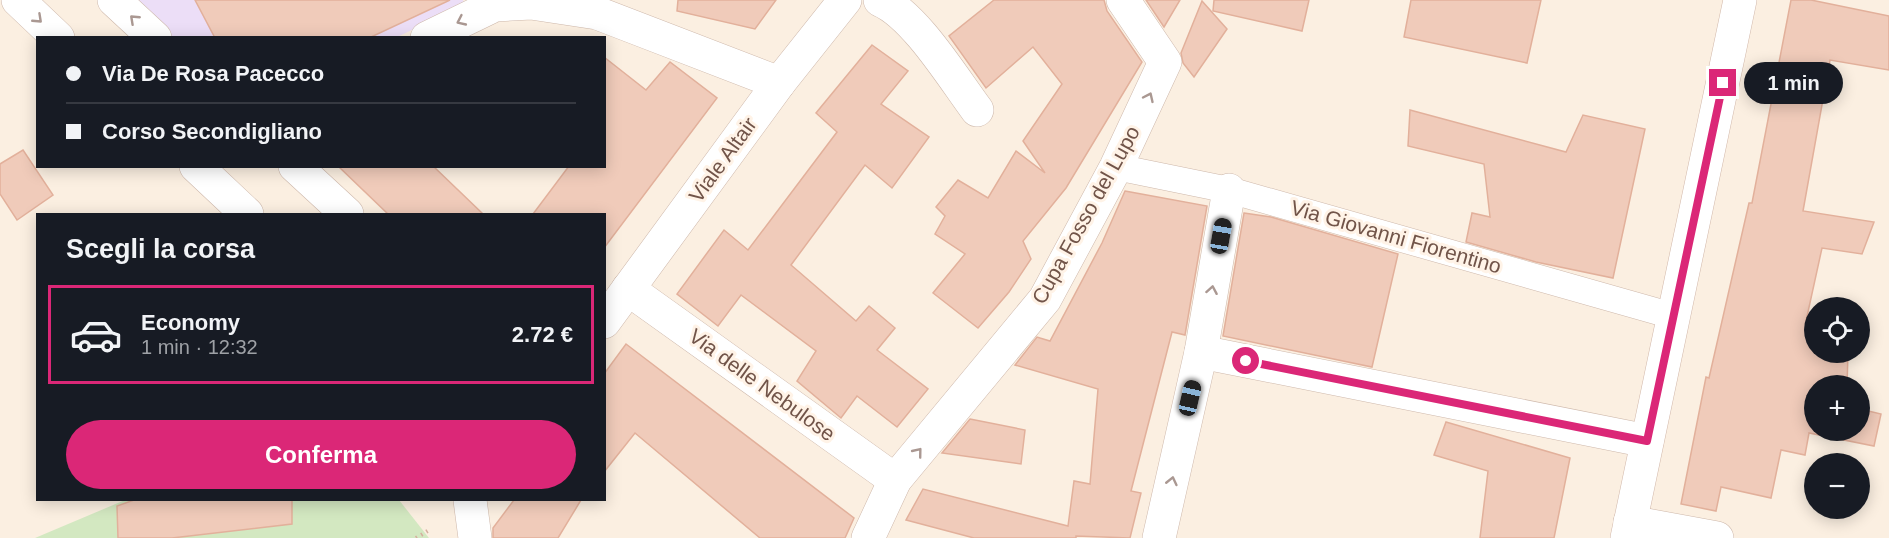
<!DOCTYPE html>
<html lang="it">
<meta charset="utf-8">
<style>
:root{--surface:#171b24;--page:#242831;--text:#f1f3f6;--muted:#9ea1a6;--line:#363941;--accent:#db2777}
body{margin:0;font-family:Arial,sans-serif;background:var(--page);color:var(--text);height:100vh;display:flex;flex-direction:column;font-size:22px;white-space:nowrap}
*{box-sizing:border-box;margin:0}
p{font-size:20px;color:var(--muted)}
.icon{flex:none;width:33px;height:33px;fill:none;stroke:currentColor;stroke-width:2;stroke-linecap:round;stroke-linejoin:round}
.map{position:relative;flex:1;overflow:hidden}
.panel{position:absolute;left:36px;top:213px;width:570px;height:288px;display:flex;flex-direction:column;background:var(--surface);border-radius:0px;box-shadow:0 3px 15px #0003}
.panel>*{flex:none}
.top-card{position:absolute;left:36px;top:36px;width:570px;height:132px;border-radius:0px;box-shadow:0 3px 15px #0003;display:grid;align-content:center;height:132px;padding:0 30px;background:var(--surface)}
.fabs{position:absolute;left:1804px;top:297px;display:grid;gap:12px}
.fabs a{display:grid;place-items:center;width:66px;height:66px;border-radius:50%;background:var(--surface);box-shadow:0 3px 15px #0003;font-size:30px}
.end{position:absolute;width:27px;height:27px;margin:-14px;border:8px solid #db2777;background:#fff;box-shadow:0 0 0 3px #fff}
.from{border-radius:50%}
.bubble{position:absolute;height:42px;border-radius:21px;background:var(--surface);box-shadow:0 3px 15px #0003;font-size:20px;font-weight:700;line-height:42px;text-align:center}
.car{position:absolute;width:18px;height:36px;margin:-18px -9px;border-radius:8px;box-shadow:0 0 4px 2px #0007;background:linear-gradient(#222 24%,#8ab4d8 0 40%,#222 0 76%,#8ab4d8 0 86%,#222 0)}
.top-card b{display:flex;align-items:center;gap:21px;height:57px;font-size:22px}
.top-card b+b{border-top:2px solid var(--line)}
.top-card i{width:15px;height:15px;background:var(--text)}
ul{padding:0;list-style:none}
li{display:flex;align-items:center;gap:18px;height:99px;margin:0 12px 9px;padding:0 18px;border:3px solid transparent;border-radius:0px}
li div{flex:1}
li b{display:block;font-size:22px}
li em{font-style:normal;font-weight:700}
li.selected{border-color:var(--accent)}
li>.icon{width:54px;height:54px;stroke-width:1.5}
h2{padding:0 30px;font-size:27px;line-height:72px}
.action{display:flex;gap:12px;margin-top:auto;padding:12px 30px}
.action a{flex:1;height:69px;border-radius:36px;background:var(--accent);color:#fff;font-size:24px;font-weight:700;line-height:69px;text-align:center}
.map>svg:first-child{display:block}
.education{fill:#ecdef7}
.green{fill:#d3e8c1}
.building{fill:#f0cbba;stroke:#e2b09b;stroke-width:1.5}
.lines{fill:none;stroke-linecap:round;stroke-linejoin:round}
.pedestrian-casing{stroke:#ceb8ab;stroke-width:27}
.minor-casing{stroke:#ceb8ab;stroke-width:34}
.secondary-casing{stroke:#d1b7a9;stroke-width:34}
.path{stroke:#d4ae9d;stroke-width:4;stroke-dasharray:1.5 4.5;stroke-linecap:butt}
.pedestrian{stroke:#fff;stroke-width:26}
.minor{stroke:#fff;stroke-width:33}
.secondary{stroke:#fff;stroke-width:33}
.oneway{stroke:#aa9892}
.route{stroke:#db2777;stroke-width:8}
.labels{text-anchor:middle;stroke-width:6;stroke-linejoin:round;paint-order:stroke}
.street-label{font-size:21px;fill:#715449;stroke:#fff3e7}
</style>
<div class="map">
<svg width="1889" height="538" viewBox="0 0 1889 538">
<rect width="100%" height="100%" fill="#fbefe1"/>
<path class="education" d="M135,0h328l2,5 -68,32 -223,1z"/>
<path class="green" d="M125,500h274l30,38h-394z"/>
<g class="building">
<path d="M195,0h255l-81,38h-154z"/>
<path d="M678,0h98l-21,29 -78,-18z"/>
<path d="M994,0h110l3,11 35,51 -76,126 -43,53 8,18 -22,33 -31,36 -45,-35 32,-39 -30,-20 10,-18 -9,-9 22,-27 30,18 28,-47 29,22 -22,-32 39,-57 -29,-37 -47,41 -37,-52z"/>
<path d="M1146,0h34l-16,27z"/>
<path d="M1214,0h95l-7,31 -89,-20z"/>
<path d="M1411,0h130l-14,63 -123,-26z"/>
<path d="M1791,0h20l78,16v54l-59,-10 -27,151 71,11 -12,32 -40,-6 -16,73 9,2v29h33l-1,34h-32v44h45v-21l21,5 -7,32 -65,-13 -4,22 -24,-5 -10,48 -50,-11 -5,24 -35,-7 25,-127 3,1 40,-175h3z"/>
<path d="M1202,1l25,28 -33,48 -11,-14 -2,-10z"/>
<path d="M872,45l36,26 -27,33 48,33 -37,51 -27,-23 -74,100 65,56 13,-15 26,22 -18,22 51,39 -31,38 -40,-31 -16,22 -44,-37 19,-30 -75,-56 -23,31 -41,-32 47,-64 24,20 89,-118 -21,-19z"/>
<path d="M604,57l42,33 24,-28 47,36 -113,150v-34h-71l36,-48h35z"/>
<path d="M1410,110l156,42 17,-37 62,14 -32,149 -77,-16 -70,-20 6,-29 18,4 -6,-53 -76,-18z"/>
<path d="M23,150l30,45 -36,25 -17,-26v-30z"/>
<path d="M338,166h95l50,48h-95z"/>
<path d="M1125,191l82,15 -22,129 -13,-3 -41,159 10,2 -11,45 -54,-2v2h-102l-68,-18 17,-31 145,37 6,-45 16,3 8,-95 -83,-24 22,-28 13,4 52,-98z"/>
<path d="M1244,213l27,4 127,37 -26,113 -149,-31z"/>
<path d="M626,344l228,174 -9,20h-85l-125,-105 -31,39v-98z"/>
<path d="M970,419l55,11 -4,34 -79,-11z"/>
<path d="M1446,422l124,36 -16,80h-74l8,-67 -54,-16z"/>
<path d="M134,500h158v24l-120,14h-54l-1,-32z"/>
<path d="M514,500h67l-23,38h-65v-10z"/>
</g>
<g class="lines">
<defs>
<path id="pedestrian" d="M1116,167l113,23 444,126"/>
<g id="minor">
<path d="M18,0l40,38"/>
<path d="M114,0l41,38"/>
<path d="M880,0c35,15 73,78 97,110"/>
<path d="M427,38l68,-33 36,-2 66,10 182,70"/>
<path d="M196,166l51,48"/>
<path d="M295,166l52,48"/>
<path d="M628,289l267,191"/>
<path d="M604,322l175,-239 66,-83"/>
<path d="M1201,352l446,89"/>
<path d="M470,500l5,38"/>
<path d="M1630,522l87,16"/>
<path d="M868,538l27,-58 150,-181 71,-132 49,-105 -42,-62"/>
<path d="M1159,538l42,-186 28,-162"/>
</g>
<path id="secondary" d="M1627,538l113,-538"/>
</defs>
<use href="#pedestrian" class="pedestrian-casing"/>
<use href="#minor" class="minor-casing"/>
<use href="#secondary" class="secondary-casing"/>
<path class="path" d="M416,538l15,-9"/>
<use href="#pedestrian" class="pedestrian"/>
<use href="#minor" class="minor"/>
<use href="#secondary" class="secondary"/>
</g>
<defs><path id="oneway-chevron" d="M-2-3.5L2.5 0L-2 3.5" fill="none" stroke-width="1.6" stroke-linecap="round" stroke-linejoin="round" transform="scale(1.5)"/></defs>
<g class="oneway">
<use href="#oneway-chevron" transform="translate(38 19) rotate(43)"/>
<use href="#oneway-chevron" transform="translate(134 19) rotate(-137)"/>
<use href="#oneway-chevron" transform="translate(461 21) rotate(155)"/>
<use href="#oneway-chevron" transform="translate(1149 97) rotate(-65)"/>
<use href="#oneway-chevron" transform="translate(1212 290) rotate(-80)"/>
<use href="#oneway-chevron" transform="translate(918 452) rotate(-51)"/>
<use href="#oneway-chevron" transform="translate(1172 481) rotate(-77)"/>
</g>
<g class="lines">
<path class="route" d="M1246,361l401,80 76,-358"/>
</g>
<g class="labels">
<g class="street-label">
<text transform="translate(723 160) rotate(-54)" y="7">Viale Altair</text>
<text transform="translate(1086 215) rotate(-61)" y="7">Cupa Fosso del Lupo</text>
<text transform="translate(1396 237) rotate(16)" y="7">Via Giovanni Fiorentino</text>
<text transform="translate(762 385) rotate(36)" y="7">Via delle Nebulose</text>
</g>
</g>
</svg>
<div class="fabs">
<a><svg class="icon" aria-label="locate" viewBox="0 0 24 24"><circle cx="12" cy="12" r="6"/><path d="M12 2v4M12 18v4M2 12h4M18 12h4"/></svg></a>
<a>+</a>
<a>−</a>
</div>
<i class="end from" style="left:1246px;top:361px"></i>
<i class="end" style="left:1723px;top:83px"></i>
<div class="bubble" style="left:1744px;top:62px;width:99px">1 min</div>
<i class="car" style="left:1221px;top:236px;rotate:10deg"></i>
<i class="car" style="left:1190px;top:398px;rotate:13deg"></i>
<div class="top-card">
<b><i class="from"></i>Via De Rosa Pacecco</b>
<b><i></i>Corso Secondigliano</b>
</div>
<section class="panel">
<h2>Scegli la corsa</h2>
<ul>
<li class="selected"><svg class="icon" aria-label="car" viewBox="0 0 24 24"><path d="M5 17H2v-5l4-1 3-4h7l3 4 3 1v5h-3M9 17h6M6 11h13"/><circle cx="7" cy="17" r="2"/><circle cx="17" cy="17" r="2"/></svg><div><b>Economy</b><p>1 min · 12:32</p></div><em>2.72 €</em></li>
</ul>
<div class="action"><a>Conferma</a></div>
</section>
</div>
